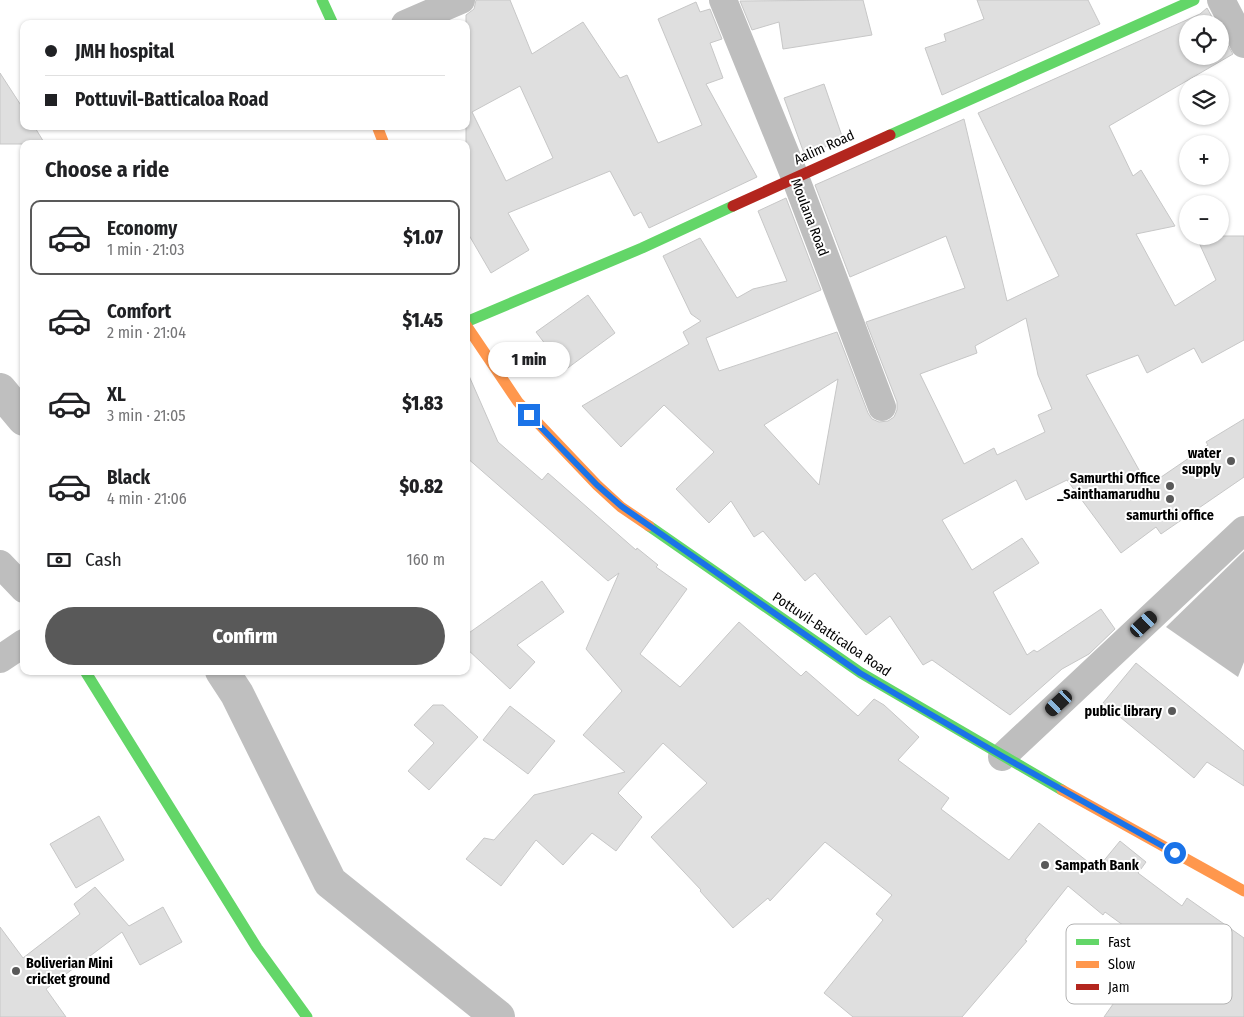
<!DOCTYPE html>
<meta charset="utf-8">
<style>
:root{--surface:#fff;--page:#f2f2f2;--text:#202124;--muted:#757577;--line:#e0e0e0;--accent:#595959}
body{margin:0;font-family:"Fira Sans Condensed",sans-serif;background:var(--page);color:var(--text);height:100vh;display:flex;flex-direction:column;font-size:19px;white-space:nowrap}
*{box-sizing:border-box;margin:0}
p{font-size:16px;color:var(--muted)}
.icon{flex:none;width:28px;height:28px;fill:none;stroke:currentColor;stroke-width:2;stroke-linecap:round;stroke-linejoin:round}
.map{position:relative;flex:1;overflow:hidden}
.sheet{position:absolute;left:20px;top:140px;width:450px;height:535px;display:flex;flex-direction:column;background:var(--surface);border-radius:10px;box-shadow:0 1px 4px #0004}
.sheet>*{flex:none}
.top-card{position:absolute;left:20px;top:20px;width:450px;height:110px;border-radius:10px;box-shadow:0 1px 4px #0004;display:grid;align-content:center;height:110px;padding:0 25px;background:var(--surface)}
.buttons{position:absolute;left:1179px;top:15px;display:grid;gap:10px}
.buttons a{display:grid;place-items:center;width:50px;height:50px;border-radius:50%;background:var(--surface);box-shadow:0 1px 4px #0004;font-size:25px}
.end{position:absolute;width:22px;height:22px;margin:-11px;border:6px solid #1a73e8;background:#fff;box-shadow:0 0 0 2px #fff}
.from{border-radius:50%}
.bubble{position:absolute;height:35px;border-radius:18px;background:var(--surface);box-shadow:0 1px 4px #0004;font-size:16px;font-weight:800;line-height:35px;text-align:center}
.car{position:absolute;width:15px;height:30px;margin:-15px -8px;border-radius:6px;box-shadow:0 0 4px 1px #0007;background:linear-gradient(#222 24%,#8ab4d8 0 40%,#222 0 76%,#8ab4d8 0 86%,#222 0)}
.top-card b{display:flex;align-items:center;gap:18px;height:48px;font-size:19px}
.top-card b+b{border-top:1px solid var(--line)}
.top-card i{width:12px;height:12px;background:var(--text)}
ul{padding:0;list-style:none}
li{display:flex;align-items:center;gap:15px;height:75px;margin:0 10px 8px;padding:0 15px;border:2px solid transparent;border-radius:10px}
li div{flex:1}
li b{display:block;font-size:19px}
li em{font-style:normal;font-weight:800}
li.active{border-color:var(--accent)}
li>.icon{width:45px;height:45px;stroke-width:1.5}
h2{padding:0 25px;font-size:22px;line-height:60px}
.pay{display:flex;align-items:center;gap:12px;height:55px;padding:0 25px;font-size:19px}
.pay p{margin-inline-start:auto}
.cta{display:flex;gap:10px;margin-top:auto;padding:10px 25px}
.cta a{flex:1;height:58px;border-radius:30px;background:var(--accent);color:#fff;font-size:20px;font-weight:800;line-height:58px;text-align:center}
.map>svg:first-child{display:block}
.water{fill:#bfbfbf}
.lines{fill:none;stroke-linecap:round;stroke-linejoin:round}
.canal{stroke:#bfbfbf;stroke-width:34}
.building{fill:#dfdfdf;stroke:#c7c7c7;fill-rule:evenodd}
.street{stroke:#bebebe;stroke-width:28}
.fast{stroke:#63d668;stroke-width:11}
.slow{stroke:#ff974d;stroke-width:11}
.jam{stroke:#b3261e;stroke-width:11}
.route{stroke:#1a73e8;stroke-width:6}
.poi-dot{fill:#595959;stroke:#fff;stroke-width:2}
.labels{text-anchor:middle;stroke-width:4;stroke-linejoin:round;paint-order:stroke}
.street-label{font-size:14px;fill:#000;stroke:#fff}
.poi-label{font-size:14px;font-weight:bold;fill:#000;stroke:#fff;text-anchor:end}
.key{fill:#fff;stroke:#b2b2b2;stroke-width:1}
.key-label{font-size:14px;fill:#000}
</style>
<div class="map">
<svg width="1244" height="1017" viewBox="0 0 1244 1017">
<rect width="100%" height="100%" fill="#fff"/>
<path class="water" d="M1244,551v111l-6,15 -72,-50z"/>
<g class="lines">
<g class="canal">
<path d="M0,390l24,29"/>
<path d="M222,671l15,23 93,188 168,135"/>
</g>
</g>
<g class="building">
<path d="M476,0h34l22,54 51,-32 37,56 7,-3 31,68 44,-18 -44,-106 38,-17 4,10 10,-3 12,30 -12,4 13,35 -17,6 51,93 -108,51 -8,-16 -7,4 -24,-45 -102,42 21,37 -38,23 -25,-43v-215l8,-6zM520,86l33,72 -47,23 -34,-69z"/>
<path d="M863,0l9,35 -89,14 -4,-27 -27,8 -12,-29z"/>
<path d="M977,0h111l12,24 -158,71 -17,-47 21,-7 -2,-7 40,-15z"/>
<path d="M1207,8l9,16h-28v32h32v-24l13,22 -124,72 24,50 8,-6 34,56 -39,8 39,72 41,-26 -20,-44h48v104l-42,23 -8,-15 -47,25 -9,-18 -52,20 62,111 60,-41 -2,-3 38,-23v58l-83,57 -5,-7 -35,26 -54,-73 -41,20 -10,-20 -74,40 30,50 50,-32 17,25 -46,29 34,63 7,-5 3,2 64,-43 14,20 -26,25 -27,15 -52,46 -78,-55 -9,5 -33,-49 -24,19 -51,-62 -10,8 -42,-50 -9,6 -23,-36 -22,22 -33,-34 38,-37 -50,-47 -43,42 -39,-41 107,-62 -6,-12 18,-11 -10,-7 -28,-58 37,-18 37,60 16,-9 34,-8 -29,-70 28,-13 35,92 -115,48 13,33 118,-39 31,81 4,6 7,3 9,-1 6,-4 3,-7v-8l-31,-80 99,-34 -19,-52 -96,41 -35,-92 149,-66 43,182 52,-25 -81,-163 222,-99zM1026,318l12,57 14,34 -14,6 7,17 -48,23 -3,-7 -30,16 -44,-90 57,-21 -2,-7zM838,379l-19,106 -55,-60z"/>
<path d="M0,73l24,37v16h10l11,18h-45z"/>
<path d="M824,84l19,55 -38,17 -21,-58z"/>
<path d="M588,295l27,38 -50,37 -29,-38z"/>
<path d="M466,369l32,73 44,38 6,-7 88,77 1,-2 21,17 -2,2 31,22 -47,65 40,33 59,-65 62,54 5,-5 52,45 16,-17 10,6 35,32 -21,23 51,38 -8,11 68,51 30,-37 58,46 23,-28 26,21 -8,11 44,33 5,-8 57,40v79h-140l49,-70 -48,-35 -2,3 -35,-29 -43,54 2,1 -65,76h-109l-29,-24 59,-73 -7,-6 16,-19 -67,-53 -55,59 -2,-3 -35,30 -33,-37 1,-1 -50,-53 56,-54 -44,-40 -45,50 24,24 -26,34 -24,-18 -29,32 -27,-25 -35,46 -35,-27 18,-21 10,2 40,-45 91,-23 -42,-37 39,-44 -36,-42 33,-76 -11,8 -142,-124z"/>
<path d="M542,581l22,31 -47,33 18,17 -25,27 -44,-41v-13z"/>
<path d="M1136,663l108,88v35l-37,-24 -13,16 -91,-75z"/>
<path d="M433,705h10l35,32 -49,53 -21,-19 26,-28 -20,-18z"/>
<path d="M510,706l45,35 -27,33 -45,-34z"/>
<path d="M99,816l25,44 -48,28 -26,-44z"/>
<path d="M95,887l34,39 34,-19 19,35 -42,23 -18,-33 -76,57 20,28h-66v-90l23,31 57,-44 -6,-10z"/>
</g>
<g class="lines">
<g class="street">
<path d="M723,0l72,177 87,230"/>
<path d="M1221,0l23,44"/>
<path d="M405,24l56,-24"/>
<path d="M0,564l24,25"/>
<path d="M0,659l24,-16"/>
<path d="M1002,757l242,-227"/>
</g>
<g class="fast">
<path d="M322,0l11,24"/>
<path d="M890,135l304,-135"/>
<path d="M466,322l176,-74 91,-42"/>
<path d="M649,526l212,147 201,117"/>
<path d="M85,671l172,277 50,69"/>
</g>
<g class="slow">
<path d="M377,126l7,18"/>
<path d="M466,325l52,77 79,83 24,22 28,19"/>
<path d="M1062,790l182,101"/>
</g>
<path class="jam" d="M733,206l157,-71"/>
</g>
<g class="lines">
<path class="route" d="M529,415l68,70 24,21 239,167 142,83 173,97"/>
</g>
<g class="poi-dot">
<circle cx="1231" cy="461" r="5"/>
<circle cx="1170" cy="486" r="5"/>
<circle cx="1170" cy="499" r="5"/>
<circle cx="1172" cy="711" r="5"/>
<circle cx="1045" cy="865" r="5"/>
<circle cx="16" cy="971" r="5"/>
</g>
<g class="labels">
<g class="street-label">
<text transform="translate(824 147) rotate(-24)" y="5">Aalim Road</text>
<text transform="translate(810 217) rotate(69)" y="5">Moulana Road</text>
<text transform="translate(832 634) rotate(34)" y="5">Pottuvil-Batticaloa Road</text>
</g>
<g class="poi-label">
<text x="1221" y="458">water<tspan x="1221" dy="16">supply</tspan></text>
<text x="1160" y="483">Samurthi Office<tspan x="1160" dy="16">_Sainthamarudhu</tspan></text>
<text x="1170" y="520" text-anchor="middle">samurthi office</text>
<text x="1162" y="716">public library</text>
<text x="1055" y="870" text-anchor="start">Sampath Bank</text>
<text x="26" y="968" text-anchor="start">Boliverian Mini<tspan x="26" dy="16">cricket ground</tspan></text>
</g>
</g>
<rect x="1066" y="924" width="166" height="80" rx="8" class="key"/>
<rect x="1076" y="939" width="23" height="6" fill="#63d668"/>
<rect x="1076" y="961" width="23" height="7" fill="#ff974d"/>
<rect x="1076" y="984" width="23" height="6" fill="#b3261e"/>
<g class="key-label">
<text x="1108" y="947">Fast</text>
<text x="1108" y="969">Slow</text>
<text x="1108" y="992">Jam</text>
</g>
</svg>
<div class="buttons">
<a><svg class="icon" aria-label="locate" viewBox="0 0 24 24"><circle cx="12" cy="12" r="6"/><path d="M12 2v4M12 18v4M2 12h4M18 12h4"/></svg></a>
<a><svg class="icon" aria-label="layers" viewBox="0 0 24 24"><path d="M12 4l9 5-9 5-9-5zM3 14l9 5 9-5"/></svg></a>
<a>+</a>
<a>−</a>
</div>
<i class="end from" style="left:1175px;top:853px"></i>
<i class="end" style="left:529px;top:415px"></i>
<div class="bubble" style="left:488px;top:342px;width:82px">1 min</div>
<i class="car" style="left:1144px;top:624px;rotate:47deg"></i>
<i class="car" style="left:1059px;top:703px;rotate:227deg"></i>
<div class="top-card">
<b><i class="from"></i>JMH hospital</b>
<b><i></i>Pottuvil-Batticaloa Road</b>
</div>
<section class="sheet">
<h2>Choose a ride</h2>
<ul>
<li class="active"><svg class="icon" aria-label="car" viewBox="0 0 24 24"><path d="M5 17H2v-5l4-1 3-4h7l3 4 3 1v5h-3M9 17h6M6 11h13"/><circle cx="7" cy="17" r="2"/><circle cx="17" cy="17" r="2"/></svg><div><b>Economy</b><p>1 min · 21:03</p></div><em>$1.07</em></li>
<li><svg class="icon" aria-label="car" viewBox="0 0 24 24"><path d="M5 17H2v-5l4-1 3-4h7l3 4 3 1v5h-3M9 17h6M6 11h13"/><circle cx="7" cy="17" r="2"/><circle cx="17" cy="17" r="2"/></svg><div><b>Comfort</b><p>2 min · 21:04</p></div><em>$1.45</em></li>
<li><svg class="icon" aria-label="car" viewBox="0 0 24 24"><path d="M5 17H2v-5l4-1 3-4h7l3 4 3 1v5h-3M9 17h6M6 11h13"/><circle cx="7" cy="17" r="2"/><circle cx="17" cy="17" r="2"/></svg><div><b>XL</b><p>3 min · 21:05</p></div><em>$1.83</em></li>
<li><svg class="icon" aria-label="car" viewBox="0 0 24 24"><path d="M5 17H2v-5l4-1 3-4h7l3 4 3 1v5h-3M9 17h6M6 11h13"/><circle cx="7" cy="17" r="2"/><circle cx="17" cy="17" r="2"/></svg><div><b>Black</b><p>4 min · 21:06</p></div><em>$0.82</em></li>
</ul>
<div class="pay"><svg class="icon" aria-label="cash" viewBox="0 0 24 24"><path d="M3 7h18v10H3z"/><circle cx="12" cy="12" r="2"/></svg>Cash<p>160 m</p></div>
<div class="cta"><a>Confirm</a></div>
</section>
</div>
